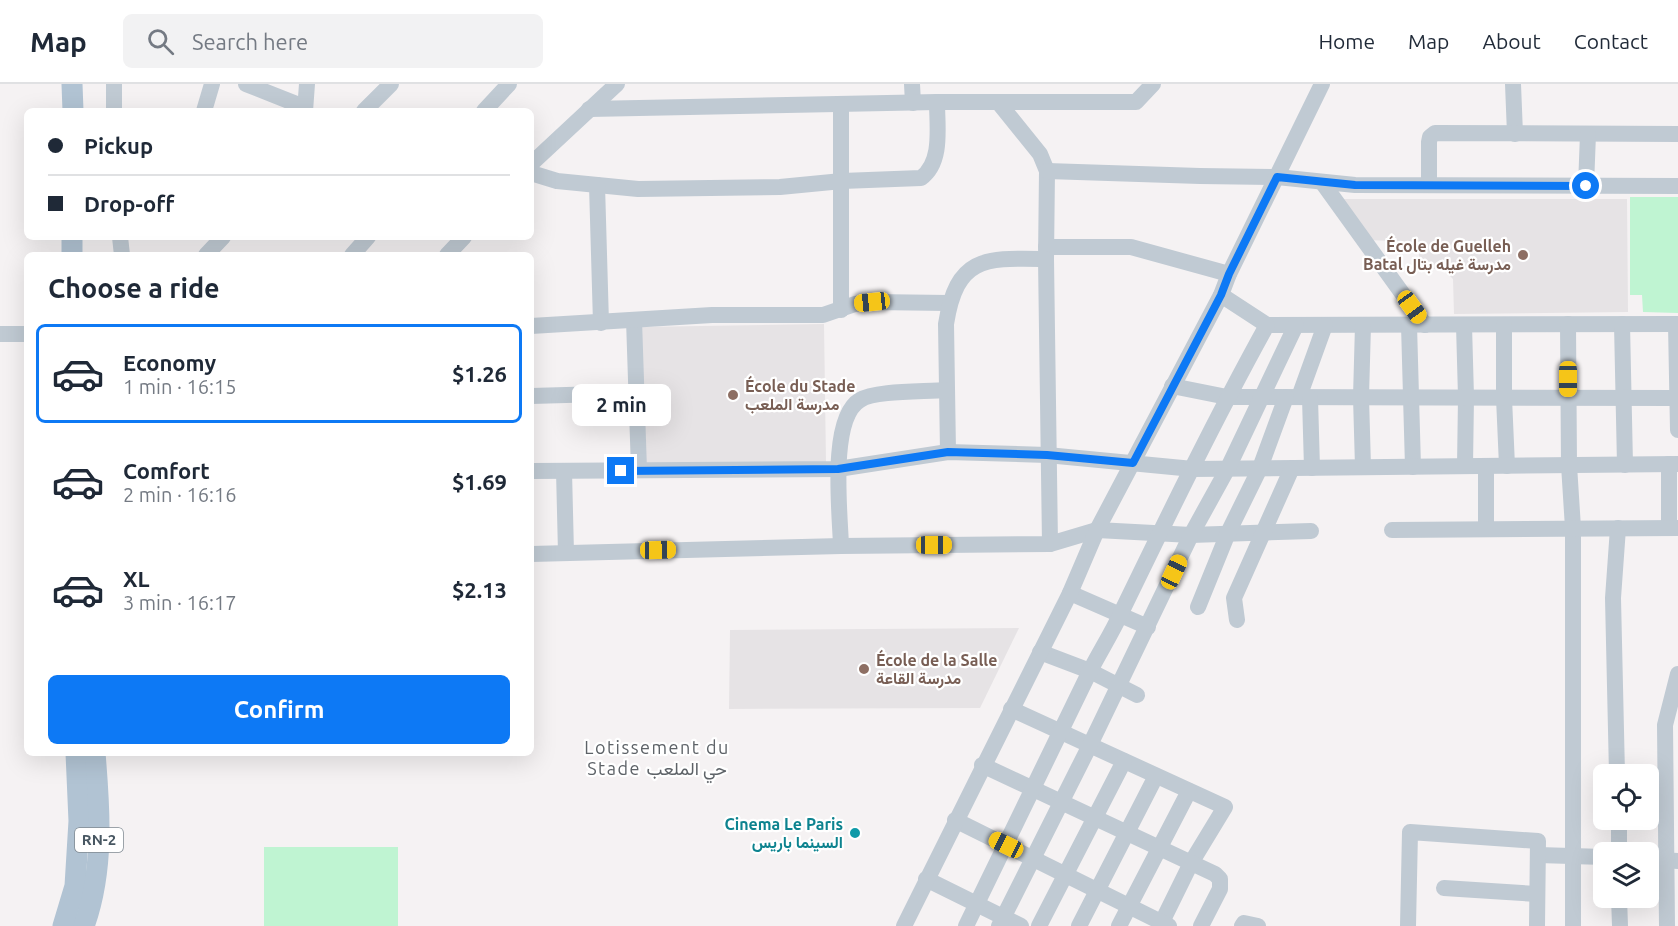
<!DOCTYPE html>
<meta charset="utf-8">
<style>
:root{--surface:#fff;--page:#f2f2f3;--text:#1f2937;--muted:#747a83;--line:#e0e1e3;--accent:#0d79f5}
body{margin:0;font-family:Ubuntu,Vazirmatn,sans-serif;background:var(--page);color:var(--text);height:100vh;display:flex;flex-direction:column;font-size:22px;white-space:nowrap}
*{box-sizing:border-box;margin:0}
p{font-size:20px;color:var(--muted)}
.icon{flex:none;width:33px;height:33px;fill:none;stroke:currentColor;stroke-width:2;stroke-linecap:round;stroke-linejoin:round}
.map{position:relative;flex:1;overflow:hidden}
.panel{position:absolute;left:24px;top:168px;width:510px;height:504px;display:flex;flex-direction:column;background:var(--surface);border-radius:9px;box-shadow:0 6px 24px #0002}
.panel>*{flex:none}
.banner{position:absolute;left:24px;top:24px;width:510px;height:132px;border-radius:9px;box-shadow:0 6px 24px #0002;display:grid;align-content:center;height:132px;padding:0 24px;background:var(--surface)}
.tools{position:absolute;left:1593px;top:680px;display:grid;gap:12px}
.tools a{display:grid;place-items:center;width:66px;height:66px;border-radius:9px;background:var(--surface);box-shadow:0 6px 24px #0002;font-size:30px}
.end{position:absolute;width:27px;height:27px;margin:-14px;border:8px solid #0d79f5;background:#fff;box-shadow:0 0 0 3px #fff}
.from{border-radius:50%}
.bubble{position:absolute;height:42px;border-radius:9px;background:var(--surface);box-shadow:0 6px 24px #0002;font-size:20px;font-weight:700;line-height:42px;text-align:center}
.car{position:absolute;width:18px;height:36px;margin:-18px -9px;border-radius:8px;box-shadow:0 0 4px 2px #0007;background:linear-gradient(#f5c518 24%,#345 0 40%,#f5c518 0 76%,#345 0 86%,#f5c518 0)}
.banner b{display:flex;align-items:center;gap:21px;height:57px;font-size:22px}
.banner b+b{border-top:2px solid var(--line)}
.banner i{width:15px;height:15px;background:var(--text)}
ul{padding:0;list-style:none}
li{display:flex;align-items:center;gap:18px;height:99px;margin:0 12px 9px;padding:0 12px;border:3px solid transparent;border-radius:9px}
li div{flex:1}
li b{display:block;font-size:22px}
li em{font-style:normal;font-weight:700}
li.active{border-color:var(--accent)}
li>.icon{width:54px;height:54px;stroke-width:1.5}
h2{padding:0 24px;font-size:27px;line-height:72px}
.primary-button{display:flex;gap:12px;margin-top:auto;padding:12px 24px}
.primary-button a{flex:1;height:69px;border-radius:9px;background:var(--accent);color:#fff;font-size:24px;font-weight:700;line-height:69px;text-align:center}
header{display:flex;align-items:center;gap:36px;box-sizing:border-box;height:84px;padding:0 30px;background:var(--surface);border-bottom:2px solid var(--line)}
header strong{font-size:28px}
nav{display:flex;gap:33px;margin-inline-start:auto;font-size:21px}
.search{width:420px;height:54px;background:var(--page);display:flex;align-items:center;gap:15px;box-sizing:border-box;padding:0 21px;border-radius:9px;color:var(--muted);font-size:22px}
.map>svg:first-child{display:block}
.education{fill:#e6e3e5}
.park{fill:#bff4d2}
.lines{fill:none;stroke-linecap:round;stroke-linejoin:round}
.minor{stroke:#c0cad3;stroke-width:16}
.major{stroke:#b1c3d3;stroke-width:21}
.route{stroke:#0d79f5;stroke-width:8}
.education-dot{fill:#8d6e63;stroke:#fff;stroke-width:2}
.culture-dot{fill:#0f9aa8;stroke:#fff;stroke-width:2}
.labels{text-anchor:middle;stroke-width:4.5;stroke-linejoin:round;paint-order:stroke}
.shield{fill:#fff;stroke:#7f8991;stroke-width:1.5}
.shield-label{font-size:15px;font-weight:bold;fill:#485762}
.education-label{font-size:16px;font-weight:bold;fill:#785e54;stroke:#fff;text-anchor:start}
.culture-label{font-size:16px;font-weight:bold;fill:#0d838f;stroke:#fff;text-anchor:end}
.neighbourhood-label{font-size:18px;letter-spacing:1.5px;fill:#5e6368;stroke:#fff}
</style>
<header>
<strong>Map</strong>
<div class="search"><svg class="icon" aria-label="search" viewBox="0 0 24 24"><circle cx="10" cy="10" r="6"/><path d="M15 15l6 6"/></svg>Search here</div>
<nav><a>Home</a><a>Map</a><a>About</a><a>Contact</a></nav>
</header>
<div class="map">
<svg width="1678" height="842" viewBox="0 0 1678 842">
<rect width="100%" height="100%" fill="#f5f2f3"/>
<g class="education">
<path d="M1343,115h284l1,113 -174,2 -1,-35 -10,-10h-24v-27l-52,-2z"/>
<path d="M824,240l2,139 -183,2 -5,-138z"/>
<path d="M1019,544l-39,80 -251,1 1,-79z"/>
</g>
<g class="park">
<path d="M1630,113h48v116l-35,-1 -1,-17h-12z"/>
<rect x="264" y="763" width="134" height="79"/>
</g>
<g class="lines">
<g class="minor">
<path d="M114,0v27"/>
<path d="M246,0l58,23"/>
<path d="M912,0l1,19"/>
<path d="M1513,0l2,50"/>
<path d="M998,18l42,52 7,17 -1,88 4,285"/>
<path d="M589,25l348,-7h199l17,-18"/>
<path d="M204,27l8,-27"/>
<path d="M305,27l2,-27"/>
<path d="M364,27l27,-27"/>
<path d="M484,27l25,-27"/>
<path d="M531,80l86,-80"/>
<path d="M1047,87l153,5 77,1 78,8 323,1"/>
<path d="M531,89l26,8 81,8 142,-2 62,-6 79,-3c22,-16 16,-51 16,-76"/>
<path d="M1322,98l103,143"/>
<path d="M597,101l4,138"/>
<path d="M1429,101v-43l1,-5 5,-4 243,1"/>
<path d="M1586,102l2,-52"/>
<path d="M120,153l2,18"/>
<path d="M1046,163h85l98,27"/>
<path d="M206,171l17,-18"/>
<path d="M352,171l16,-18"/>
<path d="M447,171l17,-18"/>
<path d="M1221,211l46,30 411,-1"/>
<path d="M841,226v-205"/>
<path d="M634,236l5,150"/>
<path d="M1568,240l1,141 4,63v398"/>
<path d="M1622,240l3,141"/>
<path d="M1676,240l2,106"/>
<path d="M1363,241l-2,72 2,70"/>
<path d="M1409,241l4,142"/>
<path d="M1464,241l2,72 -1,69"/>
<path d="M1504,241v73l3,68"/>
<path d="M531,242l181,-11h111l32,-11 17,-2 77,1"/>
<path d="M0,250h27"/>
<path d="M1172,302l55,11 451,1"/>
<path d="M531,312l106,-3"/>
<path d="M1299,313l26,-72"/>
<path d="M1310,314l2,70"/>
<path d="M948,368l-2,-128c11,-69 40,-66 100,-65"/>
<path d="M531,387l307,-2 110,-17 99,3 146,14 485,-5"/>
<path d="M564,387l2,82"/>
<path d="M1669,444v-64"/>
<path d="M1486,445v-63"/>
<path d="M1392,446l286,-2"/>
<path d="M841,462c-1,-33 -12,-128 19,-146 15,-10 66,-8 86,-10"/>
<path d="M531,470l310,-8 209,-2 47,-14 94,5 120,-4"/>
<path d="M1070,509l78,34"/>
<path d="M1198,523l30,-74 32,-65 26,-71"/>
<path d="M1237,536l-3,-22 58,-130"/>
<path d="M1040,568l50,19 47,24"/>
<path d="M1011,625l214,98 -34,56 -31,63"/>
<path d="M982,681l233,109 5,5v10l-19,37"/>
<path d="M1617,690l-4,-176 5,-70"/>
<path d="M955,736l214,106"/>
<path d="M1619,768v-33"/>
<path d="M1538,771l66,2"/>
<path d="M1648,775l30,2"/>
<path d="M926,795l95,47"/>
<path d="M1444,804l93,6"/>
<path d="M1619,813l1,29"/>
<path d="M904,842l166,-333 27,-63 124,-235 8,-21 93,-190"/>
<path d="M966,842c41,-84 82,-169 123,-253 10,-20 23,-40 32,-60 47,-97 94,-194 146,-288"/>
<path d="M999,842l91,-181 101,-210 37,-67 68,-143"/>
<path d="M1039,842l85,-165"/>
<path d="M1079,842l77,-150"/>
<path d="M1119,842l70,-135"/>
<path d="M1242,842l2,-3 14,3"/>
<path d="M1408,842l2,-94 128,9 -1,85"/>
<path d="M1667,842l-2,-201 13,-51"/>
</g>
<g class="major">
<path d="M72,0l1,27"/>
<path d="M72,171v-18"/>
<path d="M63,842l12,-40 4,-65 -3,-68"/>
<path d="M84,842c20,-55 16,-115 11,-173"/>
</g>
</g>
<g class="lines">
<path class="route" d="M621,387l217,-2 110,-17 99,3 86,8 88,-168 8,-21 48,-97 78,8 231,1"/>
</g>
<g class="education-dot">
<circle cx="1523" cy="171" r="6"/>
<circle cx="733" cy="311" r="6"/>
<circle cx="864" cy="585" r="6"/>
</g>
<circle class="culture-dot" cx="855" cy="749" r="6"/>
<g class="labels">
<rect class="shield" x="75" y="744" width="48" height="24" rx="4.5"/>
<g class="shield-label">
<text x="99" y="761">RN-2</text>
</g>
<g class="education-label">
<text x="1511" y="168" text-anchor="end">École de Guelleh<tspan x="1511" dy="18">Batal مدرسة غيله بتال</tspan></text>
<text x="745" y="308">École du Stade<tspan x="745" dy="18">مدرسة الملعب</tspan></text>
<text x="876" y="582">École de la Salle<tspan x="876" dy="18">مدرسة القاعة</tspan></text>
</g>
<g class="culture-label">
<text x="843" y="746">Cinema Le Paris<tspan x="843" dy="18">السينما باريس</tspan></text>
</g>
<g class="neighbourhood-label">
<text x="657" y="670">Lotissement du<tspan x="657" dy="21">Stade حي الملعب</tspan></text>
</g>
</g>
</svg>
<div class="tools">
<a><svg class="icon" aria-label="locate" viewBox="0 0 24 24"><circle cx="12" cy="12" r="6"/><path d="M12 2v4M12 18v4M2 12h4M18 12h4"/></svg></a>
<a><svg class="icon" aria-label="layers" viewBox="0 0 24 24"><path d="M12 4l9 5-9 5-9-5zM3 14l9 5 9-5"/></svg></a>
</div>
<i class="end from" style="left:1586px;top:102px"></i>
<i class="end" style="left:621px;top:387px"></i>
<div class="bubble" style="left:572px;top:300px;width:99px">2 min</div>
<i class="car" style="left:872px;top:218px;rotate:264deg"></i>
<i class="car" style="left:1412px;top:223px;rotate:144deg"></i>
<i class="car" style="left:1568px;top:295px;rotate:180deg"></i>
<i class="car" style="left:934px;top:461px;rotate:90deg"></i>
<i class="car" style="left:658px;top:466px;rotate:89deg"></i>
<i class="car" style="left:1174px;top:488px;rotate:25deg"></i>
<i class="car" style="left:1006px;top:761px;rotate:296deg"></i>
<div class="banner">
<b><i class="from"></i>Pickup</b>
<b><i></i>Drop-off</b>
</div>
<section class="panel">
<h2>Choose a ride</h2>
<ul>
<li class="active"><svg class="icon" aria-label="car" viewBox="0 0 24 24"><path d="M5 17H2v-5l4-1 3-4h7l3 4 3 1v5h-3M9 17h6M6 11h13"/><circle cx="7" cy="17" r="2"/><circle cx="17" cy="17" r="2"/></svg><div><b>Economy</b><p>1 min · 16:15</p></div><em>$1.26</em></li>
<li><svg class="icon" aria-label="car" viewBox="0 0 24 24"><path d="M5 17H2v-5l4-1 3-4h7l3 4 3 1v5h-3M9 17h6M6 11h13"/><circle cx="7" cy="17" r="2"/><circle cx="17" cy="17" r="2"/></svg><div><b>Comfort</b><p>2 min · 16:16</p></div><em>$1.69</em></li>
<li><svg class="icon" aria-label="car" viewBox="0 0 24 24"><path d="M5 17H2v-5l4-1 3-4h7l3 4 3 1v5h-3M9 17h6M6 11h13"/><circle cx="7" cy="17" r="2"/><circle cx="17" cy="17" r="2"/></svg><div><b>XL</b><p>3 min · 16:17</p></div><em>$2.13</em></li>
</ul>
<div class="primary-button"><a>Confirm</a></div>
</section>
</div>
